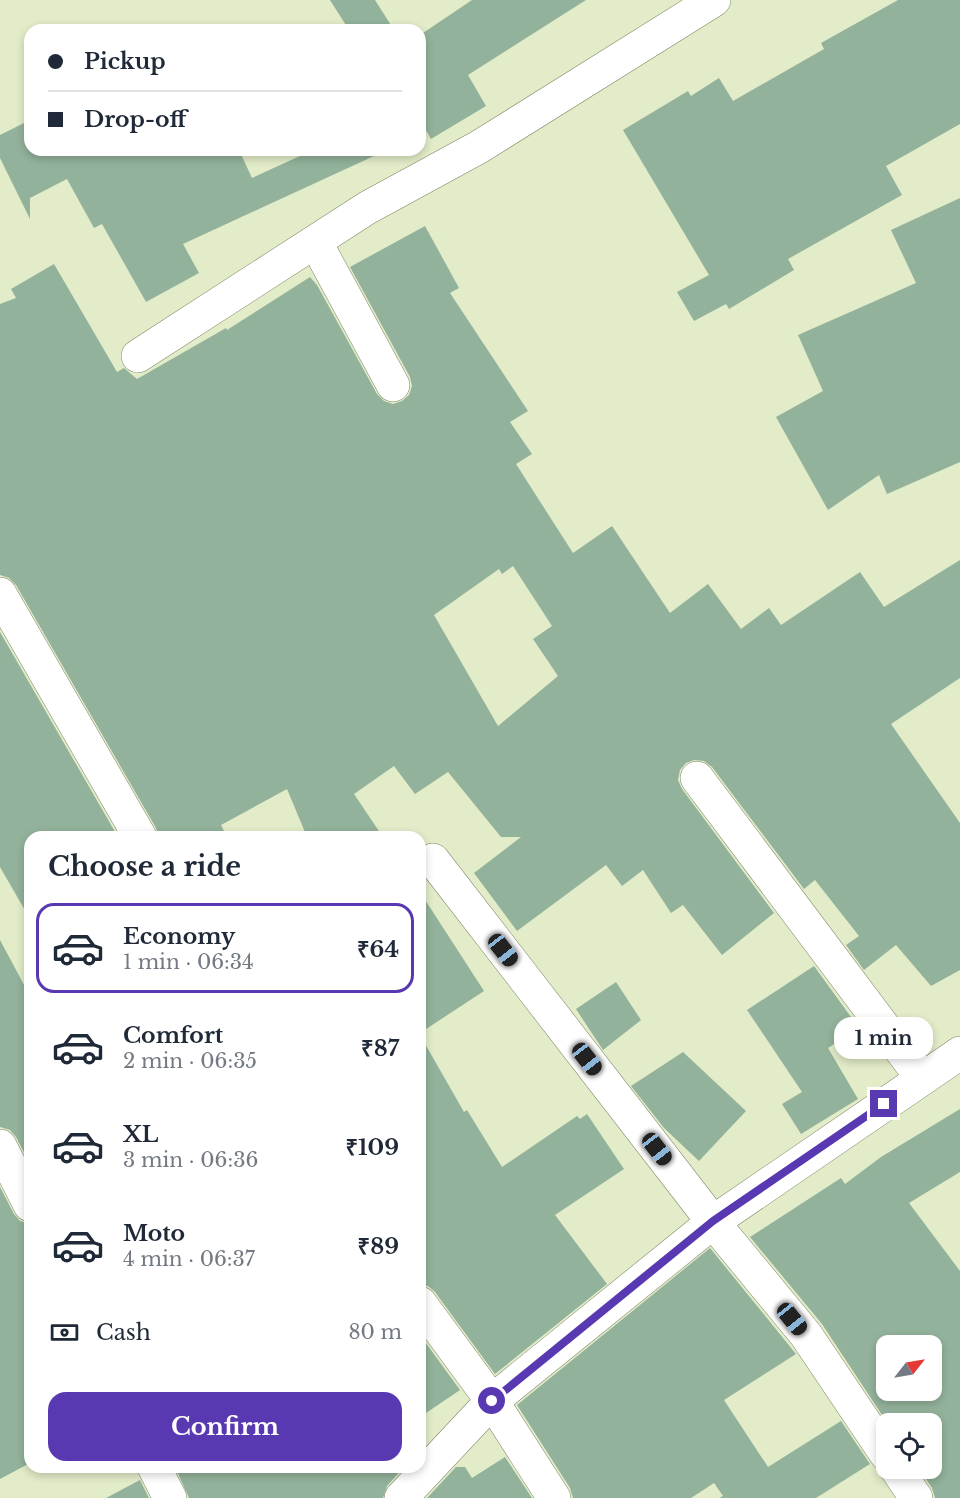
<!DOCTYPE html>
<meta charset="utf-8">
<style>
:root{--surface:#fff;--page:#f6f6f7;--text:#1f2937;--muted:#747a83;--line:#e0e1e3;--accent:#5939b1}
body{margin:0;font-family:"Libre Baskerville",serif;background:var(--page);color:var(--text);height:100vh;display:flex;flex-direction:column;font-size:22px;white-space:nowrap}
*{box-sizing:border-box;margin:0}
p{font-size:20px;color:var(--muted)}
.icon{flex:none;width:33px;height:33px;fill:none;stroke:currentColor;stroke-width:2;stroke-linecap:round;stroke-linejoin:round}
.map{position:relative;flex:1;overflow:hidden}
.side{position:absolute;left:24px;top:831px;width:402px;height:642px;display:flex;flex-direction:column;background:var(--surface);border-radius:18px;box-shadow:0 3px 9px #0003}
.side>*{flex:none}
.top-card{position:absolute;left:24px;top:24px;width:402px;height:132px;border-radius:18px;box-shadow:0 3px 9px #0003;display:grid;align-content:center;height:132px;padding:0 24px;background:var(--surface)}
.needle{width:39px;rotate:59deg}
.controls{position:absolute;left:876px;top:1335px;display:grid;gap:12px}
.controls a{display:grid;place-items:center;width:66px;height:66px;border-radius:12px;background:var(--surface);box-shadow:0 3px 9px #0003;font-size:30px}
.end{position:absolute;width:27px;height:27px;margin:-14px;border:8px solid #5939b1;background:#fff;box-shadow:0 0 0 3px #fff}
.from{border-radius:50%}
.bubble{position:absolute;height:42px;border-radius:18px;background:var(--surface);box-shadow:0 3px 9px #0003;font-size:20px;font-weight:800;line-height:42px;text-align:center}
.car{position:absolute;width:18px;height:36px;margin:-18px -9px;border-radius:8px;box-shadow:0 0 4px 2px #0007;background:linear-gradient(#222 24%,#8ab4d8 0 40%,#222 0 76%,#8ab4d8 0 86%,#222 0)}
.top-card b{display:flex;align-items:center;gap:21px;height:57px;font-size:22px}
.top-card b+b{border-top:2px solid var(--line)}
.top-card i{width:15px;height:15px;background:var(--text)}
ul{padding:0;list-style:none}
li{display:flex;align-items:center;gap:18px;height:90px;margin:0 12px 9px;padding:0 12px;border:3px solid transparent;border-radius:18px}
li div{flex:1}
li b{display:block;font-size:22px}
li em{font-style:normal;font-weight:800}
li.on{border-color:var(--accent)}
li>.icon{width:54px;height:54px;stroke-width:1.5}
h2{padding:0 24px;font-size:27px;line-height:72px}
.pay{display:flex;align-items:center;gap:15px;height:66px;padding:0 24px;font-size:22px}
.pay p{margin-inline-start:auto}
.primary-button{display:flex;gap:12px;margin-top:auto;padding:12px 24px}
.primary-button a{flex:1;height:69px;border-radius:18px;background:var(--accent);color:#fff;font-size:24px;font-weight:800;line-height:69px;text-align:center}
.map>svg:first-child{display:block}
.building{fill:#93b29b;fill-rule:evenodd}
.lines{fill:none;stroke-linecap:round;stroke-linejoin:round}
.minor-casing{stroke:#7e8666;stroke-width:34}
.minor{stroke:#fff;stroke-width:33}
.route{stroke:#5939b1;stroke-width:8}
</style>
<div class="map">
<svg width="960" height="1498" viewBox="0 0 960 1498">
<rect width="100%" height="100%" fill="#e2ecc8"/>
<g class="building">
<path d="M330,0h45l19,30h-45z"/>
<path d="M472,0h114l-118,75 18,31 -55,33 -11,-19v-85z"/>
<path d="M898,0h62v124l-74,42 16,29 -114,64 6,11 -65,39 -3,-5 -32,17 -17,-29 32,-17 -86,-145 65,-39 3,5 28,-18 14,23 91,-52 -3,-6z"/>
<path d="M30,120v30h209l13,28 61,-28h74l-204,94 16,29 -53,29 -44,-78 -8,4 -27,-49 -37,19v21l-30,-61v-23z"/>
<path d="M960,198v264l-73,32 -8,-19 -51,35 -52,-93 47,-26 -25,-56 118,-52 -25,-53z"/>
<path d="M425,226l34,62 -9,5 78,118 -18,11 22,32 -16,10 57,89 39,-27 58,87 38,-29 33,45 28,-21 12,17 79,-53 24,35 76,-47v118l-69,46 69,99v147l-29,16 -35,-41 -32,25 -18,-25 13,-9 -44,-56 -11,9 -92,-122 -8,-6 -10,-1 -8,3 -6,7 -2,10 4,9 92,124 -52,42 -39,-50 -12,8 -28,-43 -21,16 -16,-21 -89,66 -43,-58 47,-36h-20l-53,-65 -33,22 -21,-28 -40,28 29,43h-76l-20,-48 -66,36 6,12h-68l-3,-9 -140,-243 -7,-7 -9,-3v-271l16,-6 -5,-9 43,-25 63,108 7,-4 13,11 89,-51 1,2 83,-53 7,8 60,109 7,7 9,3 9,-3 7,-6 3,-9 -2,-9 -60,-110zM513,566l39,60 -19,13 25,37 -60,50 -64,-111 65,-46 3,5z"/>
<path d="M0,632l118,205h-88v82l-30,-52z"/>
<path d="M420,892l64,99 -64,42z"/>
<path d="M0,940l30,56v168l-14,-27 -6,-7 -10,-3z"/>
<path d="M814,966l45,62 -31,20 30,51 -57,35 -19,-30 20,-12 -55,-82z"/>
<path d="M616,982l25,38 -38,30 -27,-41z"/>
<path d="M420,1035l44,77 3,-2 35,57 75,-51 3,3 7,-5 37,55 -69,46 52,69 -112,90 -60,-82 -7,-6 -8,-1z"/>
<path d="M683,1052l63,59 -47,50 -35,-33 -33,-42z"/>
<path d="M960,1109v63l-51,31 51,68v227h-25l-3,-10 -13,-20h13v-44h-44l-66,-100 -72,-87 91,-59 4,6 36,-27zM886,1346h46v44h-46z"/>
<path d="M0,1187l14,27 6,7 10,3v239l-30,16z"/>
<path d="M710,1248l86,106 -72,46 44,67 73,-46 29,43 -54,34h-97l4,-2 -9,-13 -23,15h-118l-3,-10 -53,-83z"/>
<path d="M420,1335l40,55 -40,27z"/>
<path d="M505,1457l27,41h-105l29,-31h9l7,11z"/>
<path d="M175,1467h229l-17,19 -4,12h-194z"/>
<path d="M140,1480l9,18h-43z"/>
</g>
<g class="lines">
<defs>
<g id="minor">
<path d="M316,243l77,142"/>
<path d="M138,356l229,-148 112,-61 235,-147"/>
<path d="M0,594l140,243"/>
<path d="M697,778l225,300"/>
<path d="M433,860l280,362 93,113 80,119"/>
<path d="M0,1146l30,59"/>
<path d="M420,1303l72,98 62,97"/>
<path d="M154,1467l16,31"/>
<path d="M896,1468l20,30"/>
<path d="M401,1498l91,-97 221,-179 247,-169"/>
</g>
</defs>
<use href="#minor" class="minor-casing"/>
<use href="#minor" class="minor"/>
</g>
<g class="lines">
<path class="route" d="M492,1401l221,-180 171,-117"/>
</g>
</svg>
<div class="controls">
<a><svg class="needle" viewBox="-14 -14 28 28"><path d="M0-13l5 13h-10z" fill="#e53935"/><path d="M0 13l5-13h-10z" fill="#747a83"/></svg></a>
<a><svg class="icon" aria-label="locate" viewBox="0 0 24 24"><circle cx="12" cy="12" r="6"/><path d="M12 2v4M12 18v4M2 12h4M18 12h4"/></svg></a>
</div>
<i class="end from" style="left:492px;top:1401px"></i>
<i class="end" style="left:884px;top:1104px"></i>
<div class="bubble" style="left:834px;top:1017px;width:99px">1 min</div>
<i class="car" style="left:503px;top:950px;rotate:142deg"></i>
<i class="car" style="left:587px;top:1059px;rotate:142deg"></i>
<i class="car" style="left:657px;top:1149px;rotate:142deg"></i>
<i class="car" style="left:792px;top:1319px;rotate:141deg"></i>
<div class="top-card">
<b><i class="from"></i>Pickup</b>
<b><i></i>Drop-off</b>
</div>
<section class="side">
<h2>Choose a ride</h2>
<ul>
<li class="on"><svg class="icon" aria-label="car" viewBox="0 0 24 24"><path d="M5 17H2v-5l4-1 3-4h7l3 4 3 1v5h-3M9 17h6M6 11h13"/><circle cx="7" cy="17" r="2"/><circle cx="17" cy="17" r="2"/></svg><div><b>Economy</b><p>1 min · 06:34</p></div><em>₹64</em></li>
<li><svg class="icon" aria-label="car" viewBox="0 0 24 24"><path d="M5 17H2v-5l4-1 3-4h7l3 4 3 1v5h-3M9 17h6M6 11h13"/><circle cx="7" cy="17" r="2"/><circle cx="17" cy="17" r="2"/></svg><div><b>Comfort</b><p>2 min · 06:35</p></div><em>₹87</em></li>
<li><svg class="icon" aria-label="car" viewBox="0 0 24 24"><path d="M5 17H2v-5l4-1 3-4h7l3 4 3 1v5h-3M9 17h6M6 11h13"/><circle cx="7" cy="17" r="2"/><circle cx="17" cy="17" r="2"/></svg><div><b>XL</b><p>3 min · 06:36</p></div><em>₹109</em></li>
<li><svg class="icon" aria-label="car" viewBox="0 0 24 24"><path d="M5 17H2v-5l4-1 3-4h7l3 4 3 1v5h-3M9 17h6M6 11h13"/><circle cx="7" cy="17" r="2"/><circle cx="17" cy="17" r="2"/></svg><div><b>Moto</b><p>4 min · 06:37</p></div><em>₹89</em></li>
</ul>
<div class="pay"><svg class="icon" aria-label="cash" viewBox="0 0 24 24"><path d="M3 7h18v10H3z"/><circle cx="12" cy="12" r="2"/></svg>Cash<p>80 m</p></div>
<div class="primary-button"><a>Confirm</a></div>
</section>
</div>
